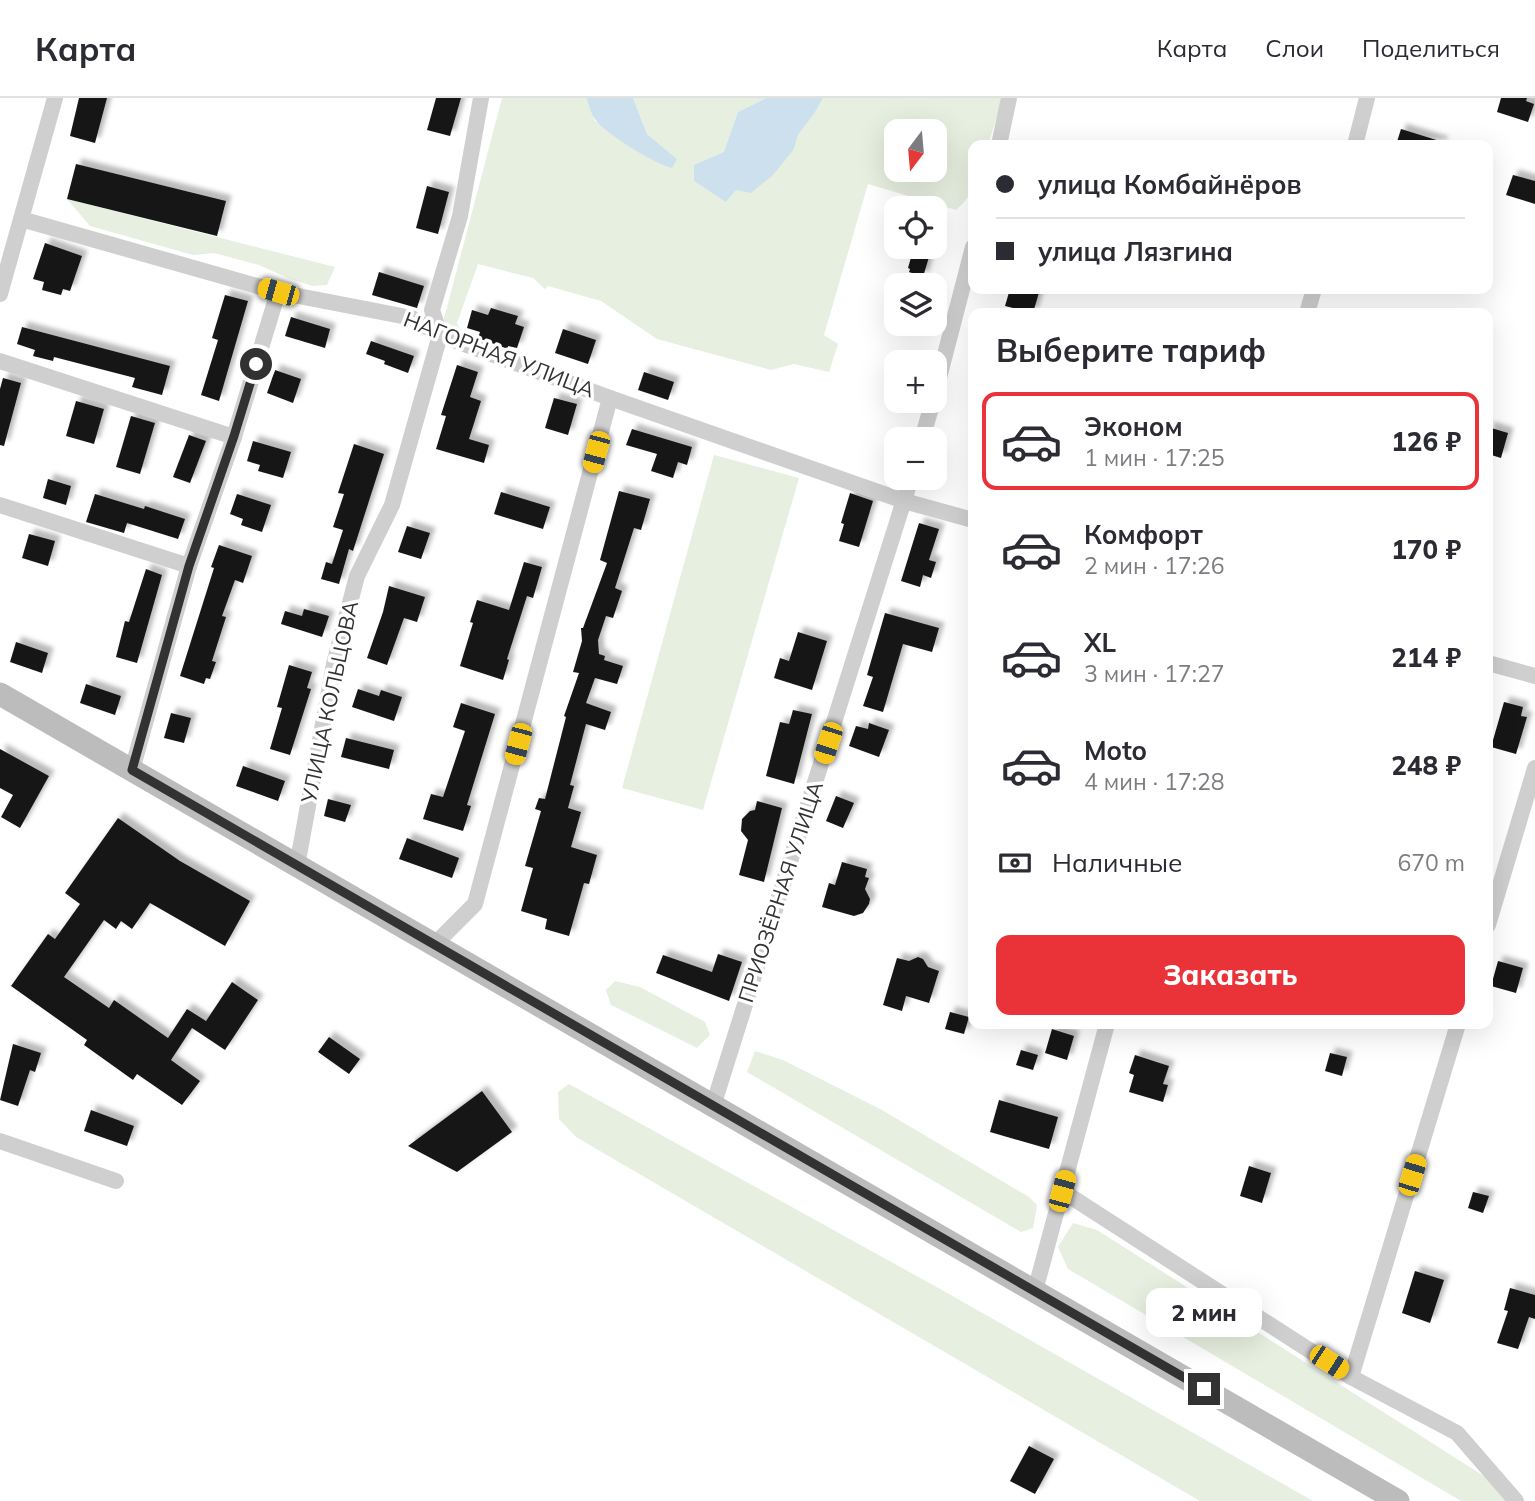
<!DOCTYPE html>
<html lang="ru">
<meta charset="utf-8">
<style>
:root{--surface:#fff;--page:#f7f7f7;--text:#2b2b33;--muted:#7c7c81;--line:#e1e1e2;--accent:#ea3339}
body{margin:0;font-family:Mulish,sans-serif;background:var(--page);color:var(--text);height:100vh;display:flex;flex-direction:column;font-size:26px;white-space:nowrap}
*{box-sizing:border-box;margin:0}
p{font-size:23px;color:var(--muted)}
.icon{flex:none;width:38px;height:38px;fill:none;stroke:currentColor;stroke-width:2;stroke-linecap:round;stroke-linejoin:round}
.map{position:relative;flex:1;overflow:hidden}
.drawer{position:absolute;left:968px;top:210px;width:525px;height:721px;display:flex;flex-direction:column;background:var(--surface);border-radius:14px;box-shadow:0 7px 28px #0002}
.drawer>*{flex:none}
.top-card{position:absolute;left:968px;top:42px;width:525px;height:154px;border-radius:14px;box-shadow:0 7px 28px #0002;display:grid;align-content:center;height:154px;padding:0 28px;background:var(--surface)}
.needle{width:46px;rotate:196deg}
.fabs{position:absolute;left:884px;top:21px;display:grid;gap:14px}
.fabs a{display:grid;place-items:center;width:63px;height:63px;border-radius:14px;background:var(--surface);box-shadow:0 7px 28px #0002;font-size:35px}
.end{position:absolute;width:32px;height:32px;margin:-16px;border:9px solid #323232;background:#fff;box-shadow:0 0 0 4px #fff}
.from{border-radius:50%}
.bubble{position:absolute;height:49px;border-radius:14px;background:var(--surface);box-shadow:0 7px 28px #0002;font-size:23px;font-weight:800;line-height:49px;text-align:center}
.car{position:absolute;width:21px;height:42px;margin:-21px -10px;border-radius:9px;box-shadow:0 0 5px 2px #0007;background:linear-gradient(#f5c518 24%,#345 0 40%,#f5c518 0 76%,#345 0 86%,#f5c518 0)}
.top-card b{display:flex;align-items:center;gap:24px;height:66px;font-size:26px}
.top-card b+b{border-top:2px solid var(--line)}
.top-card i{width:18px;height:18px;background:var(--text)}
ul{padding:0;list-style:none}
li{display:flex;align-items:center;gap:21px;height:98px;margin:0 14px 10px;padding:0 14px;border:4px solid transparent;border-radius:14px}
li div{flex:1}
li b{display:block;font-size:26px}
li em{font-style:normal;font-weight:800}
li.active{border-color:var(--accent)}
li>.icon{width:63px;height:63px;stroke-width:1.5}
h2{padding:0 28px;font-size:32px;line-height:84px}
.pay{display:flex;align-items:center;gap:18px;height:77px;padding:0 28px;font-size:26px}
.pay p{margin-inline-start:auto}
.cta{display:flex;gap:14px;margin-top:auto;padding:14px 28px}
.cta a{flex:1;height:80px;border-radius:14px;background:var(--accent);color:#fff;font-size:28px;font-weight:800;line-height:80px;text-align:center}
header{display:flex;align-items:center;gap:42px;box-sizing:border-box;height:98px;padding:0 35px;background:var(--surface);border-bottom:2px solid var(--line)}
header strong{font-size:33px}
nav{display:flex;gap:38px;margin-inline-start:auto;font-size:24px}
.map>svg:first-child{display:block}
.green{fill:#e7efe0;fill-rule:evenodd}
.water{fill:#cde0ee}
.building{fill:#191919;filter:url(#shadow)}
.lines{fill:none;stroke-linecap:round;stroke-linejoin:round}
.street{stroke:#cfcfcf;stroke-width:16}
.secondary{stroke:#bcbcbc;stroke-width:23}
.route{stroke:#323232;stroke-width:9}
.labels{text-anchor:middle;stroke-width:7;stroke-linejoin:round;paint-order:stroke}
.street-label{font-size:21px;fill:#323232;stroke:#fff}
</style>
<header>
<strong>Карта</strong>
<nav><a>Карта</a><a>Слои</a><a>Поделиться</a></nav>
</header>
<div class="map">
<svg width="1535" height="1403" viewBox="0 0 1535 1403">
<defs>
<filter id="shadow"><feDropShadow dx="5.5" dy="-5.5" stdDeviation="2" flood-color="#0004"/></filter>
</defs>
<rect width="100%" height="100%" fill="#fff"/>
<g class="green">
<path d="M502,0h84l9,23 82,38 -30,-25 -14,-36h133l-28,14 -13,40 11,38 58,-41 4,-14 16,-21 9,-16h180l-15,47h-15c0,29 7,45 -17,65l-88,-26 -44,151 14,9 -9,28 -35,-8 -23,6 -114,-31 -56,-38 -53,-15 -3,3 -12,-11 -55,-14 -21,59 5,11 -21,-4zM896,33h38v39h-38z"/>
<path d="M67,101l268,68 -8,18 -14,1 -23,-7 -31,-14 -45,-12 -21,2 -103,-29z"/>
<path d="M714,357l85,23 -96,332 -81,-22z"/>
<path d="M615,883l25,6 65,35 5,13 -13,13 -86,-43 -5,-15z"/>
<path d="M755,953l28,9 99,50 147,87 8,8 -4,23 -12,4 -274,-160z"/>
<path d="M569,986l373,206 371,211h-113l-624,-364 -17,-18 -1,-27z"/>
<path d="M1073,1125l24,7 401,255 8,16h-45l-393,-232 -10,-22z"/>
</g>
<g class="water">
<path d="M586,0h47l14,36 30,25 -5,9c-17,-4 -68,-35 -77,-49 -4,-5 -6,-14 -9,-21z"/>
<path d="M766,0h57l-9,16 -16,21 -4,14 -21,26 -22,18 -15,-3 -10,12 -32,-21v-16l30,-13 14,-40z"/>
</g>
<g class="building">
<path d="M79,0h28l-12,45 -25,-7z"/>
<path d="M436,0h25l-11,38 -23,-6z"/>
<path d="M1501,0h26l-1,3 8,3 -6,18 -31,-10z"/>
<path d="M1401,31l42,13 -1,3h-46z"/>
<path d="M76,66l150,37 -9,35 -150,-37z"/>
<path d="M1513,77l22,6v23l-29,-9z"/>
<path d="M427,88l22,6 -11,42 -22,-6z"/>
<path d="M45,145l37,13 -12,35 -7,-2 -2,6 -19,-5 2,-8 -11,-3z"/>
<path d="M914,149h18l-9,30 -14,-5 1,-3 -2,-1z"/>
<path d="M379,174l45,14 -7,22 -45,-13z"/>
<path d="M1010,191h30l-7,24 -28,-7z"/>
<path d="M225,197l23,6 -29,100 -18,-6 17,-55 -6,-2z"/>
<path d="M491,210l27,8 -3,8 9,3 -7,21 -9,-2v3l-30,-11 2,-6 -13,-4 5,-18 16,5z"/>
<path d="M291,219l39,12 -5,19 -40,-12z"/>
<path d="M22,229l148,39 -8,29 -30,-8 3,-9 -81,-21 -1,4 -20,-5 2,-6 -18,-6z"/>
<path d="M563,231l33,11 -8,24 -33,-11z"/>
<path d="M371,243l43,15 -6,17 -24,-9 1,-3 -19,-7z"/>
<path d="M457,267l21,7 -8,25 11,4 -12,38 20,6 -5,18 -48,-14 10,-33 -5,-1z"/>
<path d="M275,272l26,9 -8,24 -26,-10z"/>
<path d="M644,274l30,10 -6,18 -30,-10z"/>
<path d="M3,280l18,5 -17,63 -4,-1v-56z"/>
<path d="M554,300l23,6 -9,31 -23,-7z"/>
<path d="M76,303l28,8 -10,35 -28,-8z"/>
<path d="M131,318l24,7 -15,51 -24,-7z"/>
<path d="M1488,329l20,6 -7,25 -13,-4z"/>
<path d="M632,331l60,18 -5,18 -9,-3 -5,16 -22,-7 6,-17 -31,-9z"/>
<path d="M189,337l17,6 -16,42 -17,-6z"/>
<path d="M253,343l38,11 -8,26 -25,-7 2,-6 -13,-4z"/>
<path d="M354,346l30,10 -31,97 -4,-2 -10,35 -18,-5 5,-17 6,2 11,-34 -10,-3 11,-33 -6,-1z"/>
<path d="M48,381l23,7 -5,19 -23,-7z"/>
<path d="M619,393l31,8 -9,31 -7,-2 -19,60 7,3 -9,27 -7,-2 -8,24 1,14 6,2 -1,4 19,6 -6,18 -22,-6 -9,25 25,9 -6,18 -19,-6 -16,61 4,1 -6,22 13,4 -10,35 26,8 -8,29 -5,-1 -15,53 -24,-7 2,-10 -26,-8 12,-43 -8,-2 16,-55 -6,-2 4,-11 6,1 21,-82 -2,-1 15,-43 -6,-1 9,-31 -1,-13h2l24,-65 -7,-3z"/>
<path d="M501,394l49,15 -7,22 -49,-15z"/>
<path d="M850,395l23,8 -14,46 -20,-6 5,-17 -3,-1z"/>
<path d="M95,396l49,15 1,-3 40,13 -7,20 -51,-16 -3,10 -38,-11z"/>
<path d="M237,396l34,11 -9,27 -21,-7 2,-6 -13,-5z"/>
<path d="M919,425l20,6 -10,31 7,2 -5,16 -8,-3 -3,12 -19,-6z"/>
<path d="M407,428l23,7 -9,26 -23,-7z"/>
<path d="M29,436l26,7 -7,25 -26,-8z"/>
<path d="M219,447l33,11 -9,27 -8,-3 -13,36 4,1 -14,44 4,1 -6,17 -4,-1 -2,6 -24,-8 34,-108 -3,-1z"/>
<path d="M524,464l18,5 -9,31 -6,-2 -20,63 2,1 -6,20 -43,-14 13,-43 -3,-1 7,-22 32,10z"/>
<path d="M146,471l16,6 -25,88 -21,-6 9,-36 4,1z"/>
<path d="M389,488l36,11 -8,25 -13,-4 -17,47 -20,-7 16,-46z"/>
<path d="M304,511l25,7 -7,21 -41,-13 4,-13 17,5z"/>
<path d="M885,515l54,15 -7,24 -29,-8 -20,68 -20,-6 10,-29 -6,-2z"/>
<path d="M798,534l29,9 -15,49 -38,-12 6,-20 9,3z"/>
<path d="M16,544l32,11 -6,20 -32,-11z"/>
<path d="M289,567l23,7 -5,16 4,1 -21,66 -20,-6 12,-41 -5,-1z"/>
<path d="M86,586l35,12 -6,19 -35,-12z"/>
<path d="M358,591l21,7 2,-6 21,7 -8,24 -42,-14z"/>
<path d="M1504,604l19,5 -2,9 6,1 -11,37 -25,-7z"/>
<path d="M461,605l34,11 -28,91 4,1 -8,25 -40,-12 8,-25 12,3 22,-66 -12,-4z"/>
<path d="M793,612l19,4 -18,70 -28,-8 14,-54 9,2z"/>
<path d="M171,615l20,5 -7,25 -20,-5z"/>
<path d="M869,625l20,7 -10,27 -30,-11 7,-20 12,3z"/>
<path d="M346,640l48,12 -5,19 -48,-12z"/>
<path d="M0,651l49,27 -29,52 -19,-11 12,-22 -13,-7z"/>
<path d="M243,668l42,15 -7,20 -42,-15z"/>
<path d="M836,698l18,7 -11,25 -17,-7z"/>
<path d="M328,701l23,6 -6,17 -21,-6z"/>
<path d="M757,703l25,7 -18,74 -25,-7 9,-35 -7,-9 1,-12 8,-8 5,-1z"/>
<path d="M118,720l62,43 70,40 -25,45 -75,-43 -18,26 -11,-8 -5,8 -12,-9 -40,57 45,31 5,-8 54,38 19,-29 19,12 26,-39 26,18 -33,50 -33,-22 -21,32 29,21 -18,24 -45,-31 -4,6 -49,-35 3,-5 -76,-54 37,-52 7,5 25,-35 -15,-11z"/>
<path d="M407,740l52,20 -7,20 -53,-19z"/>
<path d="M842,764l25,7 -2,8 4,1 -4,11 5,10 -1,5 -6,9 -9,3 -32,-9 7,-24 6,2z"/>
<path d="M718,856l24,8 -13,39 -73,-28 7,-18 49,17z"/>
<path d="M918,859l5,2 5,8 11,4 -10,32 -23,-7 -4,15 -19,-6 14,-47 12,3z"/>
<path d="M1498,863l25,7 -7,25 -25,-7z"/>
<path d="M950,914l19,5 -5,17 -19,-5z"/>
<path d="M1052,931l22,7 -7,24 -22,-7z"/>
<path d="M329,939l31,22 -11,15 -31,-22z"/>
<path d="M13,946l28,9 -6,19 -5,-2 -12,36 -18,-6z"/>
<path d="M1021,952l17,5 -5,15 -17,-5z"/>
<path d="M1330,955l17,4 -5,19 -17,-5z"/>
<path d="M1135,957l34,11 -6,18 5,1 -5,17 -34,-10 5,-17 -5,-2z"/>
<path d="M482,993l30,41 -55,40 -49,-26z"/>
<path d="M999,1002l59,17 -9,32 -59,-17z"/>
<path d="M91,1012l43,16 -7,20 -43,-15z"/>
<path d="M1249,1068l22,7 -9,30 -22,-7z"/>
<path d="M1473,1094l16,4 -6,17 -15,-5z"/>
<path d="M1415,1173l29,9 -14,43 -28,-10z"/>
<path d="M1510,1190l25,7v24l-6,-2 -11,32 -21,-6 11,-32 -4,-1z"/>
<path d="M1029,1348l25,13 -19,35 -25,-13z"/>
</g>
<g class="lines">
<g class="street">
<path d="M999,47l10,-47"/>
<path d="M1355,47l12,-47"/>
<path d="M21,121l257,73 134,26 28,17 170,63 294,103 69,19"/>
<path d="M0,196l55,-196"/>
<path d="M1307,215l7,-24"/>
<path d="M0,263l234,76"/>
<path d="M934,299l39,-150"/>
<path d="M922,341l11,-38"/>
<path d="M0,407l189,61"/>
<path d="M1488,565l47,13"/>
<path d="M132,672l57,-204 45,-129 44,-145"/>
<path d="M297,768l37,-202 23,-88 35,-71 48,-170 -8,-25 28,-94 21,-118"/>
<path d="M1488,827l47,-157"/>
<path d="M434,847l41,-41 135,-506"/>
<path d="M713,1008l198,-628"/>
<path d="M0,1043l116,40"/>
<path d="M1062,1093l289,186 106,56 59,68"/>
<path d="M1035,1193l72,-267"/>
<path d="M1351,1279l107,-353"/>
</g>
<path class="secondary" d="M0,596l1398,807"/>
</g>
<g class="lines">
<path class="route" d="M256,266l-22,72 -45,130 -57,204 1072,619"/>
</g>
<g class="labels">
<g class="street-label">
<text transform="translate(499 257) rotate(21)" y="7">НАГОРНАЯ УЛИЦА</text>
<text transform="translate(330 604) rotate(-78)" y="7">УЛИЦА КОЛЬЦОВА</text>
<text transform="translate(781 794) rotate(-72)" y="7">ПРИОЗЁРНАЯ УЛИЦА</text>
</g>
</g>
</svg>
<div class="fabs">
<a><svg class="needle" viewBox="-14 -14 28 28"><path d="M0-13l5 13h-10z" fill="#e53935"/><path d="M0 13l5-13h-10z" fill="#7c7c81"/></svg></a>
<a><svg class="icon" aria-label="locate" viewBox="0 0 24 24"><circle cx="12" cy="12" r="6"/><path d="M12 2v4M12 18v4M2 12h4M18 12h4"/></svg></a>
<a><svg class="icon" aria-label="layers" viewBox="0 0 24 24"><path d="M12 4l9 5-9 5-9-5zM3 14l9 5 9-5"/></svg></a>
<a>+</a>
<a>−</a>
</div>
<i class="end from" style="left:256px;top:266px"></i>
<i class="end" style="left:1204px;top:1291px"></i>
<div class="bubble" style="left:1146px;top:1190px;width:116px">2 мин</div>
<i class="car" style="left:278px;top:194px;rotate:286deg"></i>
<i class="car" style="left:596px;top:354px;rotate:195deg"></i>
<i class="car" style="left:828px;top:645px;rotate:198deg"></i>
<i class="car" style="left:518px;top:646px;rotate:195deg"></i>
<i class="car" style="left:1412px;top:1077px;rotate:17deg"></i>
<i class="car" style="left:1062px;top:1093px;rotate:15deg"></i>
<i class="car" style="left:1329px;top:1264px;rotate:123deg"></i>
<div class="top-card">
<b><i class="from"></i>улица Комбайнёров</b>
<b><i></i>улица Лязгина</b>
</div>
<section class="drawer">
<h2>Выберите тариф</h2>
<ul>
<li class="active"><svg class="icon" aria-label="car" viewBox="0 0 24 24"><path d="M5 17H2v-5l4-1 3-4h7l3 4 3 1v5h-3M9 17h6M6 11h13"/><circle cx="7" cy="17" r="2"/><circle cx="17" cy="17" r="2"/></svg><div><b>Эконом</b><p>1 мин · 17:25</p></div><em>126 ₽</em></li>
<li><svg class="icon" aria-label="car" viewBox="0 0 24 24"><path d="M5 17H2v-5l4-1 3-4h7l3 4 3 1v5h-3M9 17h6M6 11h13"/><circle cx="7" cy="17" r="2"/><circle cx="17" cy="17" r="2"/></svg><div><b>Комфорт</b><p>2 мин · 17:26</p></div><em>170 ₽</em></li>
<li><svg class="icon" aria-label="car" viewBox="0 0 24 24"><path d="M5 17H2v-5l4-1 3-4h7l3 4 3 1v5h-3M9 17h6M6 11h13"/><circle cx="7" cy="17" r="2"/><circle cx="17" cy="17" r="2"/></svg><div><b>XL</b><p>3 мин · 17:27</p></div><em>214 ₽</em></li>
<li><svg class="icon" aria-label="car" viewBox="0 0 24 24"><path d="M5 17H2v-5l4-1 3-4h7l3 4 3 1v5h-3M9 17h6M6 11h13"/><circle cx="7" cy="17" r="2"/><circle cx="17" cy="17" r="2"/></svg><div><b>Moto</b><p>4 мин · 17:28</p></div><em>248 ₽</em></li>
</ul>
<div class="pay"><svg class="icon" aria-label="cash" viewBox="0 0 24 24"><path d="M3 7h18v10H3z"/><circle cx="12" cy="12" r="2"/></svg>Наличные<p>670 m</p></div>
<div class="cta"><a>Заказать</a></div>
</section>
</div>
